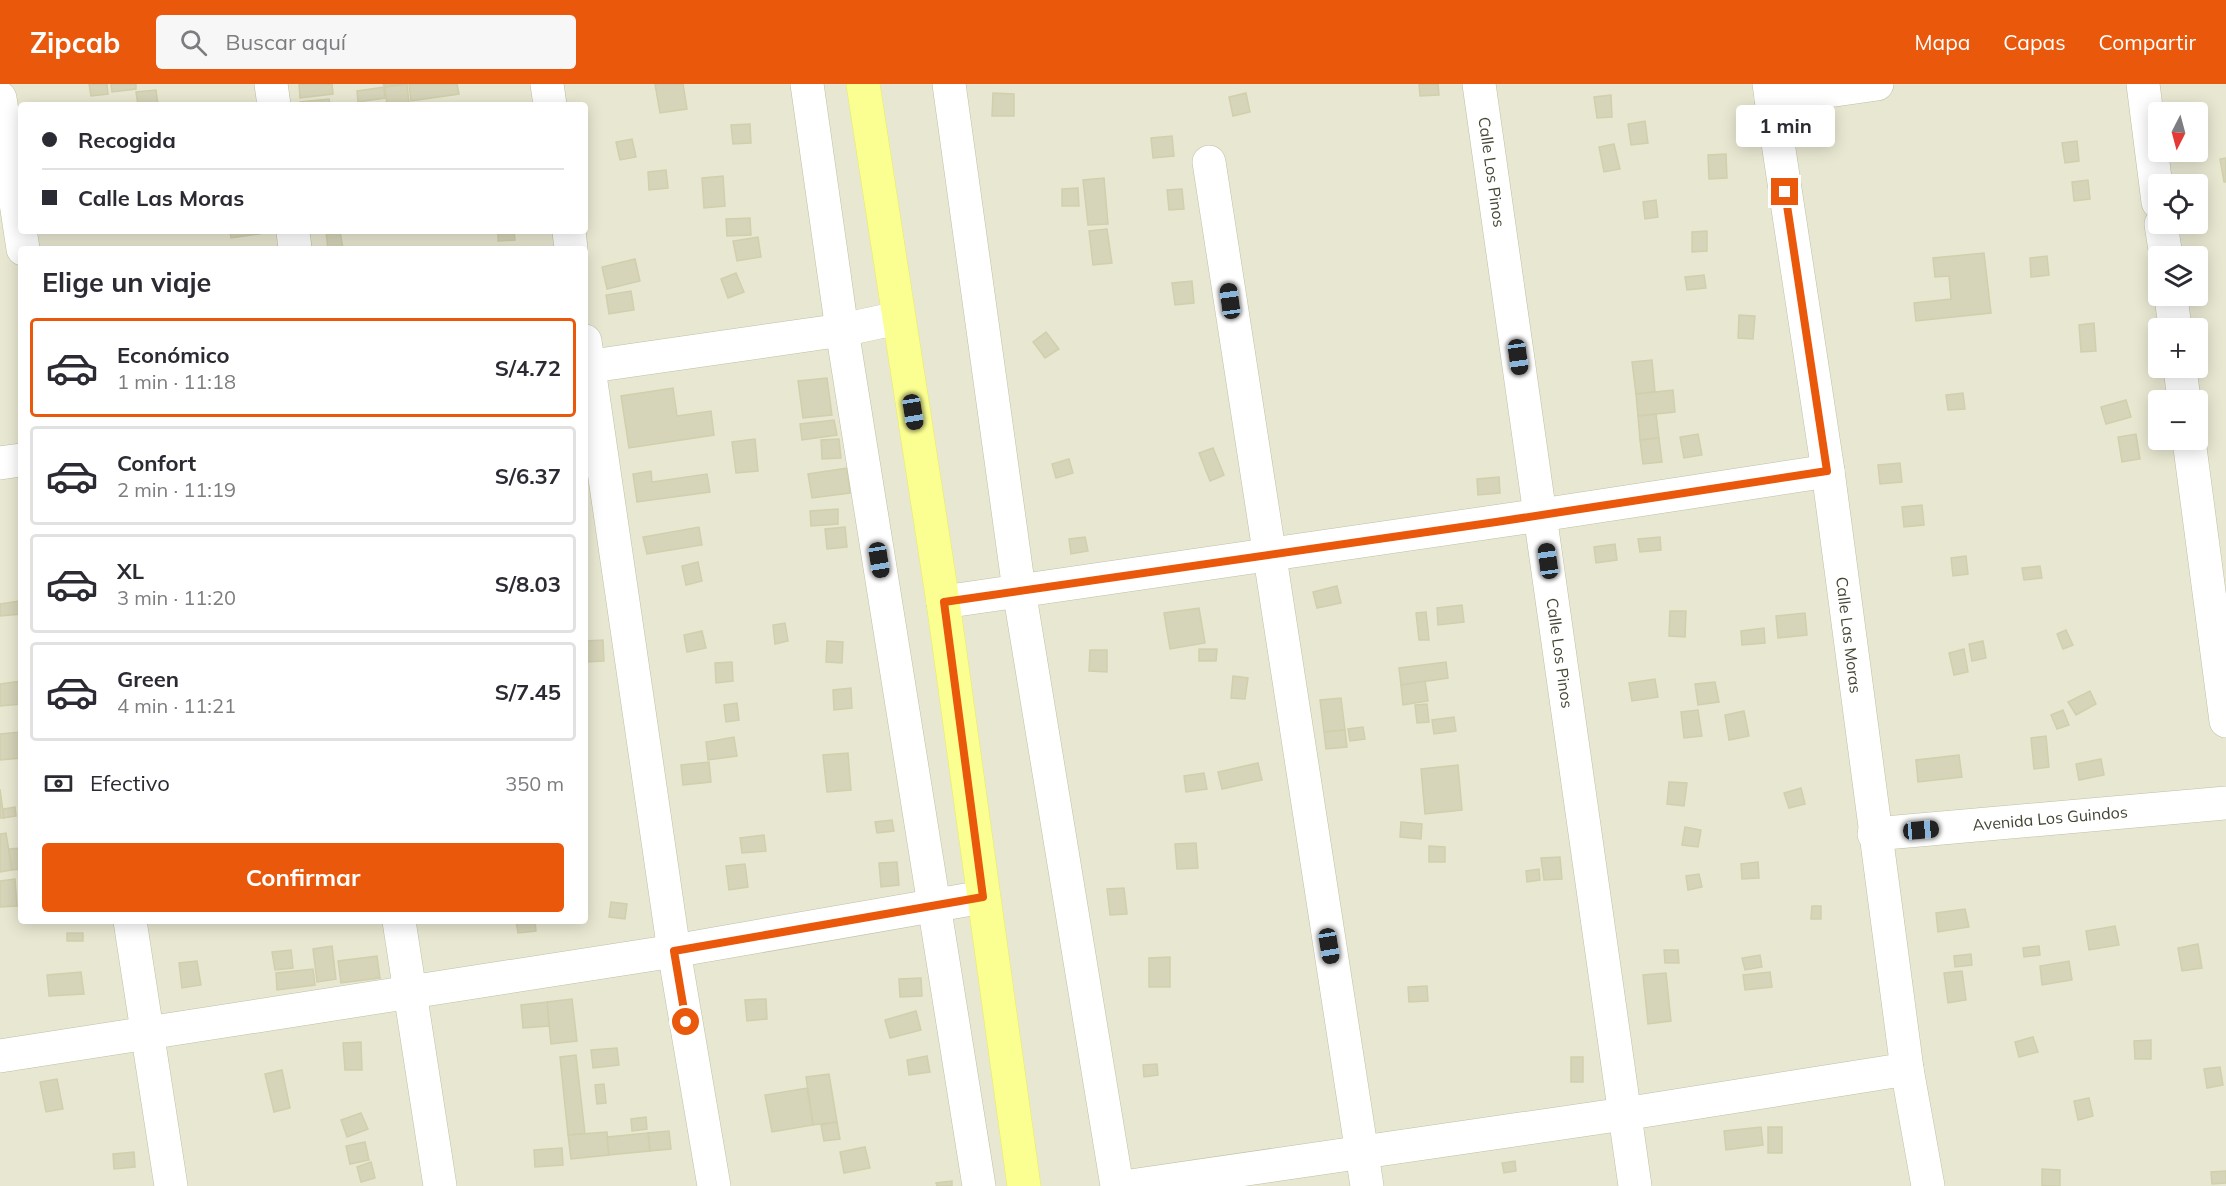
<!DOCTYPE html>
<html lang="es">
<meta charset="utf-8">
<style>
:root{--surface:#fff;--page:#f7f7f7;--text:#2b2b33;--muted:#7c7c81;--line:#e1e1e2;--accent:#ea580c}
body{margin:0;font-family:Mulish,sans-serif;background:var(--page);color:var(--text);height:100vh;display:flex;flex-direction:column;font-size:22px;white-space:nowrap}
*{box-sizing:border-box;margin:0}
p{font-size:20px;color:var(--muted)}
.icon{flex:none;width:33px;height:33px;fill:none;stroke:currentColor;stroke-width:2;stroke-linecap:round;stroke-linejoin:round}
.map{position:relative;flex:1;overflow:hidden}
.side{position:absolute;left:18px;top:162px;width:570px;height:678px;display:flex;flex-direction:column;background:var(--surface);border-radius:6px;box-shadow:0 3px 15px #0003}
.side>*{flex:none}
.banner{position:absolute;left:18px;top:18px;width:570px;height:132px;border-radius:6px;box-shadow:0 3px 15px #0003;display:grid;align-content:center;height:132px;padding:0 24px;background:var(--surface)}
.needle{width:39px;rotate:186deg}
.tools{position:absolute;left:2148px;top:18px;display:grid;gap:12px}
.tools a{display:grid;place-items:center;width:60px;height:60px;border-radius:6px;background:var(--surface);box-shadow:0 3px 15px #0003;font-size:30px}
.end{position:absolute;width:27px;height:27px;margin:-14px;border:8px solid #ea580c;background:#fff;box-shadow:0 0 0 3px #fff}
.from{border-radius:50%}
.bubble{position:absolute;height:42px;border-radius:6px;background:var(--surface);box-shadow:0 3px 15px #0003;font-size:20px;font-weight:700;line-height:42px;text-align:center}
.car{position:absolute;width:18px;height:36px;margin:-18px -9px;border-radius:8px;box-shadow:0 0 4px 2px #0007;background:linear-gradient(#222 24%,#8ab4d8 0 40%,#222 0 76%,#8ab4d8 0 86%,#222 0)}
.banner b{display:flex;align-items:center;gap:21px;height:57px;font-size:22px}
.banner b+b{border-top:2px solid var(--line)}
.banner i{width:15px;height:15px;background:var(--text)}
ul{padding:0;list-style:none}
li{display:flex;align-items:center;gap:18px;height:99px;margin:0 12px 9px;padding:0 12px;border:3px solid var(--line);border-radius:6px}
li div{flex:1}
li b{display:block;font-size:22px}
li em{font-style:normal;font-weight:700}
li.current{border-color:var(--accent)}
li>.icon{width:54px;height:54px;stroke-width:1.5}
h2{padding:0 24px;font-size:27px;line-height:72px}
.pay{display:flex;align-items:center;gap:15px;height:66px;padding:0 24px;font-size:22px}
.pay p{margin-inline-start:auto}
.action{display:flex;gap:12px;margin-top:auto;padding:12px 24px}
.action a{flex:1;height:69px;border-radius:6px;background:var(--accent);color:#fff;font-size:24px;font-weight:700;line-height:69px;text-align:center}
header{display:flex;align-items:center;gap:36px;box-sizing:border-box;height:84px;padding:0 30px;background:var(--accent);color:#fff}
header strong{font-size:28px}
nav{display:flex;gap:33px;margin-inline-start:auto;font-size:21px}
.search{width:420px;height:54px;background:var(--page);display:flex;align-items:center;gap:15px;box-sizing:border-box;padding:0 21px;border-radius:6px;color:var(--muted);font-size:22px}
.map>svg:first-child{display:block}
.residential{fill:#e8e8d2;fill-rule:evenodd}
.building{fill:#d6d4b9;stroke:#d1cfac;stroke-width:1.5}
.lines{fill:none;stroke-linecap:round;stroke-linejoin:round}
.street-casing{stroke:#bfbfa6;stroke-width:34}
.primary-casing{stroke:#e8ec5a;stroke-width:34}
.street{stroke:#fff;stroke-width:33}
.primary{stroke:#fbff92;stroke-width:33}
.route{stroke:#ea580c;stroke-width:8}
.labels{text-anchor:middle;stroke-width:4.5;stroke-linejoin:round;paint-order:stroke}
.street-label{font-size:16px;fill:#464534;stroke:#fff}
</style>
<header>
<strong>Zipcab</strong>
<div class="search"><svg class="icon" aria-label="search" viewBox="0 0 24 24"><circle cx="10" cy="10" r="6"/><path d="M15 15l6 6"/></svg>Buscar aquí</div>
<nav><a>Mapa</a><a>Capas</a><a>Compartir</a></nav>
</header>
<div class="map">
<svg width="2226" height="1102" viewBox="0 0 2226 1102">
<rect width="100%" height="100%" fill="#f3f3e4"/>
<path class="residential" d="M0,0h2226v1102h-2226zM21,21h564v126h-564zM2158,28h40v40h-40zM2158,100h40v40h-40zM21,165h564v672h-564zM2158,172h40v40h-40zM2158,244h40v40h-40zM2158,316h40v40h-40z"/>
<g class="building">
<path d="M89,0h18l1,10 -17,2z"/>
<path d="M111,0h25v5l-24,3z"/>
<path d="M299,0h33l1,10 -33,4z"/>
<path d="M383,0h24l-22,3z"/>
<path d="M407,0l2,19 -22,2 -2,-18z"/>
<path d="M409,0h48l2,10 -48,7z"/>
<path d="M655,0h28l4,25 -27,4z"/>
<path d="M1419,0h19l1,11 -19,1z"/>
<path d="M384,3l1,11 -27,4 -1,-11z"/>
<path d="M156,6l2,15h-20l-2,-13z"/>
<path d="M993,9l21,1v22h-22z"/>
<path d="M1246,9l4,19 -17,4 -4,-19z"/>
<path d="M1611,11l1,22 -15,1 -3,-21z"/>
<path d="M329,15l1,6h-29l-1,-3z"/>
<path d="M1645,37l3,22 -17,2 -3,-21z"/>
<path d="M750,40l1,19 -18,1 -2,-19z"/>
<path d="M1172,52l2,20 -21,2 -2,-20z"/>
<path d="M632,55l4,18 -16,3 -4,-18z"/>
<path d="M2077,57l2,20 -14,2 -3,-20z"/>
<path d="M1614,60l6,25 -16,3 -5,-25z"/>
<path d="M1726,70l1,24 -18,1 -1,-24z"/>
<path d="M2226,74v24h-2l-4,-23z"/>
<path d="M666,86l2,18 -19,2 -1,-18z"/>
<path d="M723,92l2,30 -21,2 -2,-30z"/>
<path d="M1104,94l4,46 -20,1 -5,-45z"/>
<path d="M2088,96l2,19 -16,2 -2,-19z"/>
<path d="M1078,104l1,18h-17v-17z"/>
<path d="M1182,105l2,20 -15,1 -2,-20z"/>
<path d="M1656,116l2,17 -13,2 -2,-17z"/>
<path d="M750,134l1,17 -24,1 -1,-17z"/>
<path d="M1107,145l5,34 -19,2 -4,-34z"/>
<path d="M230,147h34l1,2 -34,5z"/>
<path d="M340,147l3,18h-15l-2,-17z"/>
<path d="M498,147h16l1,9 -17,1z"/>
<path d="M1707,147v20l-15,1v-20z"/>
<path d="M758,153l3,20 -24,4 -4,-20z"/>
<path d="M1984,169l7,60 -75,8 -2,-18 37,-4 -2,-23 -14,1 -2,-19z"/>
<path d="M2047,172l2,19 -18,2 -1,-19z"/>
<path d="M635,175l5,22 -33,8 -5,-22z"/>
<path d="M736,189l8,19 -16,6 -7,-19z"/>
<path d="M1704,191l2,13 -19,2 -2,-13z"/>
<path d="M1192,197l2,22 -19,2 -3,-22z"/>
<path d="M631,207l3,19 -25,4 -3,-19z"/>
<path d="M1739,231l16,1 -2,23 -15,-1z"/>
<path d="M2094,239l2,28 -15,1 -2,-27z"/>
<path d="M1046,248l13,17 -14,9 -12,-16z"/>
<path d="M1652,276l3,32 -19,2 -4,-32z"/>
<path d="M827,294l5,37 -29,3 -5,-37z"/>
<path d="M673,304l4,28 34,-5 3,24 -85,13 -8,-52z"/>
<path d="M1673,306l2,22 -37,4 -2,-22z"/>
<path d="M1963,309l2,16 -17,1 -2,-15z"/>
<path d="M2126,316l5,17 -25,7 -5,-17z"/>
<path d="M1656,330l3,24 -19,2 -2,-24z"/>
<path d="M834,336l3,15 -35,5 -2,-16z"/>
<path d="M1698,350l4,21 -18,3 -4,-21z"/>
<path d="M2136,350l4,25 -18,3 -4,-25z"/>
<path d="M1659,354l3,24 -19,2 -3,-24z"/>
<path d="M755,355l3,32 -22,2 -4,-31z"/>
<path d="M839,355l2,19 -19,1 -1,-19z"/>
<path d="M1213,364l11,27 -14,6 -11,-28z"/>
<path d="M1069,375l4,14 -17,5 -4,-14z"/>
<path d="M1900,379l2,19 -22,2 -2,-19z"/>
<path d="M847,384l3,25 -38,5 -4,-24z"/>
<path d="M651,387l1,11 55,-8 3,18 -73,10 -4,-28z"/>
<path d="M1499,393l1,16 -22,2 -1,-16z"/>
<path d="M1922,421l2,20 -20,2 -2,-20z"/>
<path d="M838,425v15l-27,2 -1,-15z"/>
<path d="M699,443l3,18 -55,9 -4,-17z"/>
<path d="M845,443l2,20 -20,2 -2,-20z"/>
<path d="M1085,453l3,14 -17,3 -2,-15z"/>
<path d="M1660,453l1,13 -21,2 -2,-13z"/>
<path d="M1615,460l2,16 -21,3 -2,-16z"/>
<path d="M1966,472l2,18 -15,2 -2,-18z"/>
<path d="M698,478l4,19 -16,4 -4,-19z"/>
<path d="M2040,482l2,12 -18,2 -2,-12z"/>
<path d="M1337,502l4,17 -24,5 -4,-16z"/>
<path d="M19,517l2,13 -21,2v-12z"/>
<path d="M1462,521l2,17 -26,3 -1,-17z"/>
<path d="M1199,524l6,35 -35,6 -6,-36z"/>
<path d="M1670,527h16l-1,26 -16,-1z"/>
<path d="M1426,528l3,28h-10l-3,-27z"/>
<path d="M1805,529l2,22 -29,3 -2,-22z"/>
<path d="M785,539l3,18 -13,3 -2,-19z"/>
<path d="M1764,544l1,15 -23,2 -1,-14z"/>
<path d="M2066,546l7,15 -10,4 -6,-15z"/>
<path d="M702,547l4,17 -19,4 -3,-17z"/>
<path d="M603,556l1,21 -19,1v-21z"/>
<path d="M827,557l16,1 -1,21 -16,-1z"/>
<path d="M1983,557l3,17 -14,3 -3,-17z"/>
<path d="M1199,565h18l-1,12h-17z"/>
<path d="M1964,565l4,23 -14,3 -5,-22z"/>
<path d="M1090,566h17v22l-18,-1z"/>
<path d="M732,578l1,19 -17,2 -1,-20z"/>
<path d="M1446,578l2,16 -47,7 -2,-17z"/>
<path d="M1233,592l15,2 -3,21 -14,-1z"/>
<path d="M1655,595l3,18 -26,4 -3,-18z"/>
<path d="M21,597v23l-21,2v-22z"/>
<path d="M1425,597l3,20 -25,4 -2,-20z"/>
<path d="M1715,598l4,20 -21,3 -3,-21z"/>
<path d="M851,604l1,20 -18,2 -1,-20z"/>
<path d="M2090,607l6,13 -20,11 -8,-13z"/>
<path d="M1341,614l4,32 -21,2 -4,-32z"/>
<path d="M737,619l2,17 -13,2 -2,-17z"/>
<path d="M1427,620l2,18 -12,1 -2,-18z"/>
<path d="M1698,626l4,26 -18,2 -3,-26z"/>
<path d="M2063,626l6,15 -12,4 -6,-14z"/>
<path d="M1744,627l5,25 -20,4 -4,-25z"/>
<path d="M1454,633l2,14 -22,3 -2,-14z"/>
<path d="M1363,643l2,12 -15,2 -2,-12z"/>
<path d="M1345,646l2,17 -21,2 -2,-17z"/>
<path d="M21,648v26l-21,2v-26z"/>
<path d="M2046,652l3,31 -15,2 -3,-31z"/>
<path d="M734,653l3,19 -29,4 -2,-18z"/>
<path d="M848,669l3,37 -24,2 -4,-37z"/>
<path d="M1959,671l3,22 -44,5 -2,-22z"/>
<path d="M2101,675l3,16 -25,5 -3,-16z"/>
<path d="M709,678l2,20 -28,3 -2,-20z"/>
<path d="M1258,679l4,17 -40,9 -4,-17z"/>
<path d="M1458,681l4,45 -37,4 -4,-45z"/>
<path d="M1204,689l3,16 -21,3 -2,-16z"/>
<path d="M1669,698l18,1 -3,23 -17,-2z"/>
<path d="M1801,704l4,16 -16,4 -5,-15z"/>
<path d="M0,705l4,29h-4z"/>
<path d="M15,723l1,9 -12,2 -1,-9z"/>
<path d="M892,736l2,11 -17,2 -2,-11z"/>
<path d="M1401,738l21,2 -1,15 -21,-2z"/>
<path d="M1685,743l16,3 -3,17 -16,-2z"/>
<path d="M6,749l6,37 -12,2v-38z"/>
<path d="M764,751l2,16 -24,2 -2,-15z"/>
<path d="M1196,759l2,25 -21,1 -2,-25z"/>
<path d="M1429,762l16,1v15h-16z"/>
<path d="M21,764v21l-9,1 -3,-21z"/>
<path d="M1560,773l2,22 -18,1 -3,-22z"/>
<path d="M897,778l2,23 -18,2 -2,-24z"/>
<path d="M1758,778l1,16 -17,1 -1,-15z"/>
<path d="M745,780l3,23 -19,3 -3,-24z"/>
<path d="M1539,785l1,11 -13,2 -1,-11z"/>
<path d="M1699,790l3,13 -14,3 -2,-14z"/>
<path d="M15,795l2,27 -17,1v-26z"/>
<path d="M1124,804l3,26 -17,1 -3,-26z"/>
<path d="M611,818l16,2 -2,15 -16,-2z"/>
<path d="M1812,822h9v13h-10z"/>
<path d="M1965,825l4,18 -31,5 -2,-19z"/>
<path d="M516,837h19l1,10 -18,2z"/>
<path d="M2115,842l4,19 -30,5 -3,-19z"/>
<rect x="67" y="849" width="16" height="8"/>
<path d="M2198,860l4,24 -20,3 -4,-23z"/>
<path d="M332,862l4,33 -19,3 -4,-33z"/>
<path d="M2039,862l1,9 -16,2 -1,-9z"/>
<path d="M291,866l2,18 -18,2 -3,-18z"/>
<path d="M1664,866h14l1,13h-14z"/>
<path d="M1971,870l1,11 -17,2 -1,-11z"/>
<path d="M1760,871l2,12 -17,3 -3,-12z"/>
<path d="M377,872l3,22 -39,5 -3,-22z"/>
<path d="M1170,873v30h-21v-29z"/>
<path d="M197,877l4,24 -19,3 -3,-25z"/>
<path d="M2069,877l3,19 -30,5 -2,-19z"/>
<path d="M313,885l2,16 -38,5 -1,-17z"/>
<path d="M1962,887l4,29 -18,3 -4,-30z"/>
<path d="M81,888l3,22 -35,2 -2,-21z"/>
<path d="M1770,888l2,15 -27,3 -2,-15z"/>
<path d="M1666,889l5,48 -23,3 -5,-49z"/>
<path d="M921,894l1,18 -22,1 -1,-18z"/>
<path d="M1427,902l1,15 -19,1 -1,-15z"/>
<path d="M572,915l5,42 -26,3 -4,-42z"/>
<path d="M766,915l1,20 -20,2 -2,-21z"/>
<path d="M547,918l2,24 -26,2 -2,-23z"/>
<path d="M916,927l5,19 -31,8 -5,-18z"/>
<path d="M2033,953l5,15 -19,5 -4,-15z"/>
<path d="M2151,956v19h-16l-1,-18z"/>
<path d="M361,958l1,28h-17l-2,-27z"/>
<path d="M617,964l2,17 -26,3 -2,-18z"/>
<path d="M576,971l9,79 -17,1 -8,-78z"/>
<path d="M927,972l3,16 -21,3 -2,-15z"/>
<rect x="1571" y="973" width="12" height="25"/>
<path d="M1157,980l1,11 -14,2 -1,-12z"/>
<path d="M2220,983l3,18 -16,3 -3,-19z"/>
<path d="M282,986l8,38 -16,4 -9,-38z"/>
<path d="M829,990l8,48 -24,3 -7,-48z"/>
<path d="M57,995l6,30 -17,3 -6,-30z"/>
<path d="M604,1000l2,19 -9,1 -2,-19z"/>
<path d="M807,1004l6,37 -41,7 -7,-37z"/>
<path d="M2089,1014l4,18 -15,4 -4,-19z"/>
<path d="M361,1029l7,16 -21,8 -6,-17z"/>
<path d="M646,1033l1,12 -15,2 -1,-12z"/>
<path d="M837,1038l3,17 -16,2 -3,-16z"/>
<path d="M1761,1043l2,18 -37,5 -2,-19z"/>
<rect x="1768" y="1043" width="14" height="26"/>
<path d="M669,1047l2,18 -21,2 -2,-18z"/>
<path d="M607,1048l2,23 -38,4 -3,-24z"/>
<path d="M648,1049l2,18 -41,4 -2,-18z"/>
<path d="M365,1058l4,18 -19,4 -4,-18z"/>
<path d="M865,1063l5,21 -26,5 -4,-21z"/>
<path d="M562,1064l1,17 -28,2 -1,-17z"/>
<path d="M134,1068l1,15 -21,2 -1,-15z"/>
<path d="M1515,1077l1,10 -12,2 -2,-10z"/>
<path d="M371,1078l4,16 -14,4 -4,-15z"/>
<path d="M2042,1085l18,1v16h-18z"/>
<path d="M2226,1087v12l-14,1 -1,-12z"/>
<path d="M952,1097v5h-15l-1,-3z"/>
</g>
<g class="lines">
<defs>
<g id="street">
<path d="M271,0l3,21"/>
<path d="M547,0l3,21"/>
<path d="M807,0l35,246 137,856"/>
<path d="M949,0l70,506 98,596"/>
<path d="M1479,0l156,1102"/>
<path d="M1769,0l59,387 79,598 21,117"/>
<path d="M2143,0l15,118"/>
<path d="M0,14l23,151"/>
<path d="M1771,15l106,-15"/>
<path d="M1209,78l158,1024"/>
<path d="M2161,140l5,32"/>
<path d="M293,147l2,18"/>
<path d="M569,147l2,18"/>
<path d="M2171,212l4,32"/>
<path d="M585,257l89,610 40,235"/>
<path d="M585,283l257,-37 56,-12"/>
<path d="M2180,284l4,32"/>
<path d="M2189,356l37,281"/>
<path d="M0,379l21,-3"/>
<path d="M943,518l598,-87 287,-44"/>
<path d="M1874,750l352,-31"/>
<path d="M130,837l41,265"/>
<path d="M399,837l41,265"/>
<path d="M0,972l674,-105 309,-54"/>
<path d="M1130,1102l494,-72 283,-45"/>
</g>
<path id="primary" d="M863,0l80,518 81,584"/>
</defs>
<use href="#street" class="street-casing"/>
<use href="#primary" class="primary-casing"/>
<use href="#street" class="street"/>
<use href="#primary" class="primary"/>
</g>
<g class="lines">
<path class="route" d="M686,938l-12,-71 309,-54 -39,-295 552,-80 331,-51 -42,-279"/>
</g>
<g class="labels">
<g class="street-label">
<text transform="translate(1492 88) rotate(82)" y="6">Calle Los Pinos</text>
<text transform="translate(1849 551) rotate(83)" y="6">Calle Las Moras</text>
<text transform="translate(1560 569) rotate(82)" y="6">Calle Los Pinos</text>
<text transform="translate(2050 734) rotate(-5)" y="6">Avenida Los Guindos</text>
</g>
</g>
</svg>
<div class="tools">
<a><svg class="needle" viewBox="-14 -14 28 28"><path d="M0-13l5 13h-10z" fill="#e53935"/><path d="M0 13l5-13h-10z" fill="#7c7c81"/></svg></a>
<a><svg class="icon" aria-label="locate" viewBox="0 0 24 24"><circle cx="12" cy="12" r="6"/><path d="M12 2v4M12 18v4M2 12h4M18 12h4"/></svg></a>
<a><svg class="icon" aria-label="layers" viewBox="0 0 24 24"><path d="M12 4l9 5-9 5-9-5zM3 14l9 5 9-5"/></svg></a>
<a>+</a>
<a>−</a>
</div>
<i class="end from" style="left:686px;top:938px"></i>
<i class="end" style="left:1785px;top:108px"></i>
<div class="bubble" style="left:1736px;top:21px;width:99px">1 min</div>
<i class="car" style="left:1230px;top:217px;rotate:352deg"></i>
<i class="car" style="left:1518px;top:273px;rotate:172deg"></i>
<i class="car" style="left:913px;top:328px;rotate:171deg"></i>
<i class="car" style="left:879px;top:476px;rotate:171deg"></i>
<i class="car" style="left:1548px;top:477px;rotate:352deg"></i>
<i class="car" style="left:1921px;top:746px;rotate:85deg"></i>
<i class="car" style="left:1329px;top:862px;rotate:171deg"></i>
<div class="banner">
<b><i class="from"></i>Recogida</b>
<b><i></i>Calle Las Moras</b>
</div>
<section class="side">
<h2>Elige un viaje</h2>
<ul>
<li class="current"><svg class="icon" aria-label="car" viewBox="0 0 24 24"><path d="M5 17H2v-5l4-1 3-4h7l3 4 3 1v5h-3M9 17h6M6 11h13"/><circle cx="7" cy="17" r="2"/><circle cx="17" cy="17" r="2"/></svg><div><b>Económico</b><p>1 min · 11:18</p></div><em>S/4.72</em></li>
<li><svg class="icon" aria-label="car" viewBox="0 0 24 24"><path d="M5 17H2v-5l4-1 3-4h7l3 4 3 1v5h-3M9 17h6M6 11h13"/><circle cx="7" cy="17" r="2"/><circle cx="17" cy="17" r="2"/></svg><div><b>Confort</b><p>2 min · 11:19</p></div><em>S/6.37</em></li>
<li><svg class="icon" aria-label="car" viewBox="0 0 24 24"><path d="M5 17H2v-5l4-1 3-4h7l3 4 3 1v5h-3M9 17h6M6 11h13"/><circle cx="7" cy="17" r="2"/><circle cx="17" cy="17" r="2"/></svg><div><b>XL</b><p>3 min · 11:20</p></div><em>S/8.03</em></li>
<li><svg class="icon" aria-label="car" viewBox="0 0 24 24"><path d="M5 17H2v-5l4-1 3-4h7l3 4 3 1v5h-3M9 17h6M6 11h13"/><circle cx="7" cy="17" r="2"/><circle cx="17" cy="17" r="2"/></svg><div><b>Green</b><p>4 min · 11:21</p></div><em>S/7.45</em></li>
</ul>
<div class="pay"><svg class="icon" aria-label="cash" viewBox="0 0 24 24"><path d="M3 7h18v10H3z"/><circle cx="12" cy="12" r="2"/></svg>Efectivo<p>350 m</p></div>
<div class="action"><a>Confirmar</a></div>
</section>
</div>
